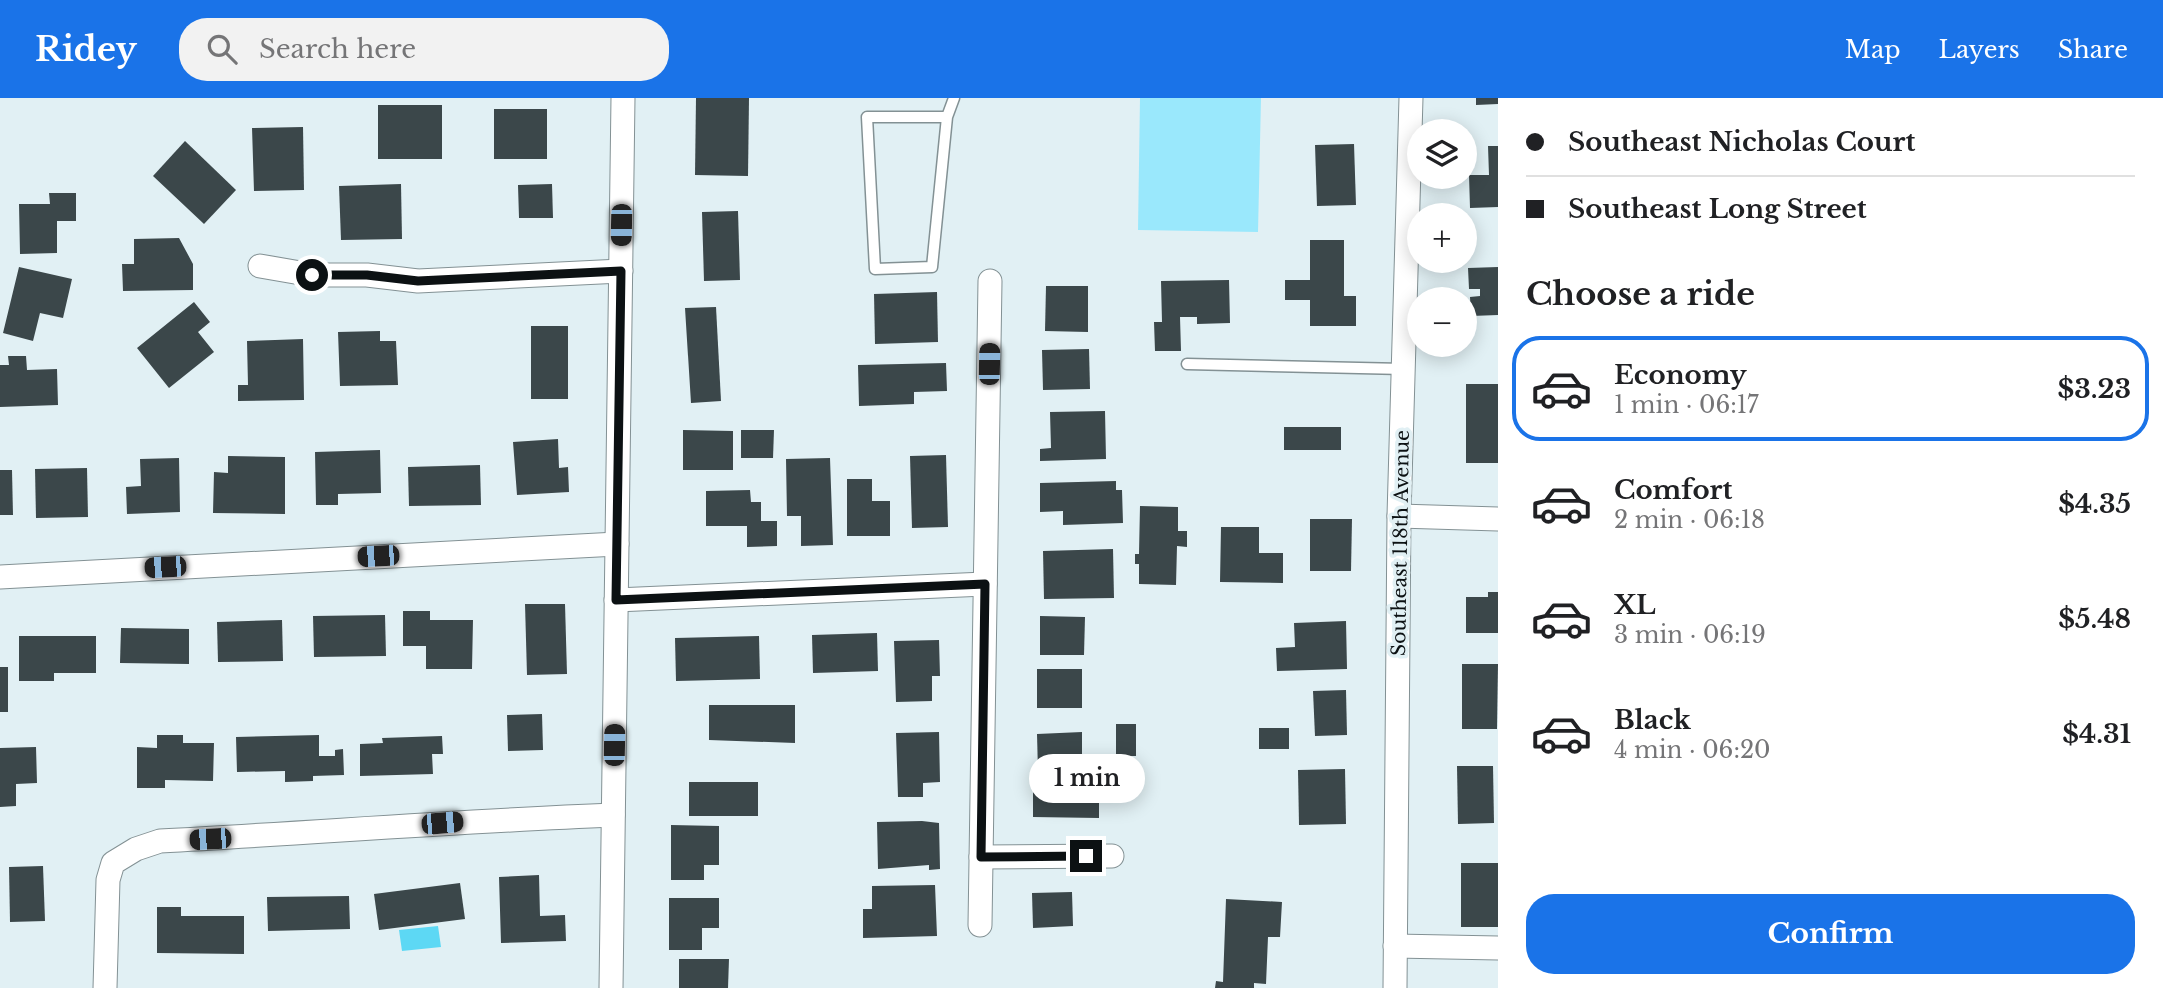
<!DOCTYPE html>
<meta charset="utf-8">
<style>
:root{--surface:#fff;--page:#f2f2f2;--text:#202124;--muted:#757577;--line:#e0e0e0;--accent:#1a73e8}
body{margin:0;font-family:"Libre Baskerville",serif;background:var(--page);color:var(--text);height:100vh;display:flex;flex-direction:column;font-size:26px;white-space:nowrap}
*{box-sizing:border-box;margin:0}
p{font-size:23px;color:var(--muted)}
.icon{flex:none;width:38px;height:38px;fill:none;stroke:currentColor;stroke-width:2;stroke-linecap:round;stroke-linejoin:round}
.map{position:relative;flex:1;overflow:hidden}
.details{display:flex;flex-direction:column;background:var(--surface);width:665px}
.details>*{flex:none}
.hud{display:grid;align-content:center;height:154px;padding:0 28px;background:var(--surface)}
.tools{position:absolute;left:1407px;top:21px;display:grid;gap:14px}
.tools a{display:grid;place-items:center;width:70px;height:70px;border-radius:50%;background:var(--surface);box-shadow:0 4px 18px #0003;font-size:35px}
.end{position:absolute;width:32px;height:32px;margin:-16px;border:9px solid #0c1113;background:#fff;box-shadow:0 0 0 4px #fff}
.from{border-radius:50%}
.bubble{position:absolute;height:49px;border-radius:24px;background:var(--surface);box-shadow:0 4px 18px #0003;font-size:23px;font-weight:700;line-height:49px;text-align:center}
.car{position:absolute;width:21px;height:42px;margin:-21px -10px;border-radius:9px;box-shadow:0 0 5px 2px #0007;background:linear-gradient(#222 24%,#8ab4d8 0 40%,#222 0 76%,#8ab4d8 0 86%,#222 0)}
.hud b{display:flex;align-items:center;gap:24px;height:66px;font-size:26px}
.hud b+b{border-top:2px solid var(--line)}
.hud i{width:18px;height:18px;background:var(--text)}
ul{padding:0;list-style:none}
li{display:flex;align-items:center;gap:21px;height:105px;margin:0 14px 10px;padding:0 14px;border:4px solid transparent;border-radius:28px}
li div{flex:1}
li b{display:block;font-size:26px}
li em{font-style:normal;font-weight:700}
li.on{border-color:var(--accent)}
li>.icon{width:63px;height:63px;stroke-width:1.5}
h2{padding:0 28px;font-size:32px;line-height:84px}
.primary-button{display:flex;gap:14px;margin-top:auto;padding:14px 28px}
.primary-button a{flex:1;height:80px;border-radius:28px;background:var(--accent);color:#fff;font-size:28px;font-weight:700;line-height:80px;text-align:center}
header{display:flex;align-items:center;gap:42px;box-sizing:border-box;height:98px;padding:0 35px;background:var(--accent);color:#fff}
header strong{font-size:33px}
nav{display:flex;gap:38px;margin-inline-start:auto;font-size:24px}
.search{width:490px;height:63px;background:var(--page);display:flex;align-items:center;gap:18px;box-sizing:border-box;padding:0 24px;border-radius:28px;color:var(--muted);font-size:26px}
main{display:flex;flex:1;min-height:0}
.map>svg:first-child{display:block}
.green{fill:#9ae8fc}
.water{fill:#5dd8f4}
.building{fill:#3b474a}
.lines{fill:none;stroke-linecap:round;stroke-linejoin:round}
.service-casing{stroke:#839194;stroke-width:13}
.minor-casing{stroke:#839194;stroke-width:25}
.service{stroke:#fff;stroke-width:10}
.minor{stroke:#fff;stroke-width:23}
.route{stroke:#0c1113;stroke-width:9}
.labels{text-anchor:middle;stroke-width:7;stroke-linejoin:round;paint-order:stroke}
.street-label{font-size:19px;fill:#0c1113;stroke:#e1f0f4}
</style>
<header>
<strong>Ridey</strong>
<div class="search"><svg class="icon" aria-label="search" viewBox="0 0 24 24"><circle cx="10" cy="10" r="6"/><path d="M15 15l6 6"/></svg>Search here</div>
<nav><a>Map</a><a>Layers</a><a>Share</a></nav>
</header>
<main>
<div class="map">
<svg width="1498" height="890" viewBox="0 0 1498 890">
<rect width="100%" height="100%" fill="#e1f0f4"/>
<path class="green" d="M1140,0h121l-3,134 -120,-2z"/>
<path class="water" d="M438,828l3,21 -39,4 -3,-21z"/>
<g class="building">
<path d="M696,0h53l-1,78 -53,-1z"/>
<path d="M1476,0h22v6l-22,1z"/>
<rect x="378" y="7" width="64" height="54"/>
<rect x="494" y="11" width="53" height="50"/>
<path d="M303,29l1,63 -50,1 -2,-63z"/>
<path d="M185,43l51,49 -32,34 -51,-48z"/>
<path d="M1354,46l2,61 -39,1 -2,-61z"/>
<path d="M1488,48h10v61l-28,1 -1,-33h20z"/>
<path d="M401,86l1,55 -61,1 -2,-54z"/>
<path d="M552,86l1,34h-34l-1,-33z"/>
<path d="M49,95h27v28h-19v32l-37,1 -1,-50h31z"/>
<path d="M738,113l2,69 -36,1 -2,-69z"/>
<path d="M179,140l14,26v26l-70,1 -1,-27h12v-25z"/>
<path d="M1310,142h34v56h12v30h-46v-26h-25v-20h25z"/>
<path d="M19,169l53,12 -9,39 -23,-5 -7,28 -30,-8z"/>
<path d="M1498,169v48l-27,1 -1,-19 10,-1v-7h-11l-1,-21z"/>
<path d="M1229,182l1,43 -33,1v-7h-17l1,34h-26l-1,-29h8l-1,-41z"/>
<path d="M1046,188h42v46l-43,-1z"/>
<path d="M937,194l1,50 -63,2 -1,-50z"/>
<path d="M194,204l16,20 -12,10 16,20 -45,36 -32,-40z"/>
<path d="M716,209l5,94 -30,2 -6,-95z"/>
<rect x="531" y="228" width="37" height="73"/>
<path d="M380,233v10h16l2,44 -58,1 -2,-54z"/>
<path d="M303,241l1,61 -66,1v-16h10l-1,-44z"/>
<path d="M1089,251l1,40 -47,1 -1,-40z"/>
<path d="M8,258h18l1,14 30,-1 1,36 -58,2v-42h9z"/>
<path d="M946,265l1,28 -33,1v12l-55,2 -1,-41z"/>
<rect x="1466" y="286" width="32" height="79"/>
<path d="M1105,313l1,48 -66,2v-12l11,-1 -1,-36z"/>
<rect x="1284" y="329" width="57" height="23"/>
<path d="M683,332l50,1v39h-50z"/>
<path d="M741,332h33l-1,28h-32z"/>
<path d="M558,341l1,29 9,-1 1,25 -52,3 -4,-53z"/>
<path d="M380,352l1,43 -43,1v11h-22l-1,-53z"/>
<path d="M946,357l2,72 -36,1 -2,-72z"/>
<path d="M228,358l57,1v57l-72,-1 1,-41 14,1z"/>
<path d="M179,360l1,54 -53,2 -1,-27 15,-1 -1,-27z"/>
<path d="M830,360l3,87 -32,1v-30h-14l-1,-57z"/>
<path d="M480,367l1,40 -72,1 -1,-39z"/>
<path d="M87,370l1,49 -52,1 -1,-49z"/>
<path d="M0,372h12l1,45h-13z"/>
<path d="M847,381h25v22h18v35h-43z"/>
<path d="M1116,383v9h6l1,33 -60,2v-14l-23,1v-29z"/>
<path d="M750,392l1,12h10v19h16v25l-30,1v-21h-41v-35z"/>
<path d="M1140,408l38,1v24h9v16l-10,-1 -1,39 -37,-1v-20h-4v-10h4z"/>
<path d="M1310,421h42l-1,52h-41z"/>
<path d="M1221,429h38v26h24v30l-63,-1z"/>
<path d="M1113,451l1,49 -70,1 -1,-48z"/>
<path d="M1488,494h10v41h-32v-36h22z"/>
<path d="M525,506h40l2,70 -40,1z"/>
<path d="M403,513h27v9h43l-1,49h-46v-23h-23z"/>
<path d="M385,517l1,41 -72,1 -1,-41z"/>
<path d="M1040,518l45,1 -1,38h-44z"/>
<path d="M282,522l1,41 -65,1 -1,-40z"/>
<path d="M1346,523l1,48 -70,2 -1,-23 19,-1 -1,-24z"/>
<path d="M121,530l68,1v35l-69,-1z"/>
<path d="M877,535l1,38 -65,2 -1,-38z"/>
<path d="M19,538h77v37h-42v8h-35z"/>
<path d="M759,538l1,43 -84,2 -1,-43z"/>
<path d="M939,542l1,36h-8v25l-36,1 -2,-61z"/>
<path d="M1462,566h36l-1,65h-35z"/>
<rect x="0" y="569" width="8" height="45"/>
<rect x="1037" y="571" width="45" height="39"/>
<path d="M1346,592l1,45 -32,1 -2,-45z"/>
<path d="M709,607h86v38l-86,-3z"/>
<path d="M542,616l1,36 -35,1 -1,-36z"/>
<rect x="1116" y="626" width="20" height="32"/>
<rect x="1259" y="630" width="30" height="21"/>
<path d="M939,634l1,50 -17,1v14h-25l-2,-64z"/>
<path d="M1082,634v37l-44,2 -1,-37z"/>
<path d="M157,637h26v8h31l-1,38 -48,-1v8h-28v-41l20,1z"/>
<path d="M319,637v21h16v-6l8,-1 1,26 -31,1v5l-28,1v-11l-48,1 -1,-35z"/>
<path d="M442,638l1,18h-11l1,20 -73,2v-32l23,-1 -1,-5z"/>
<path d="M36,649l1,36 -21,1v22l-16,1v-59z"/>
<path d="M1457,668h36l1,57 -36,1z"/>
<path d="M1345,671l1,55 -47,1 -1,-55z"/>
<path d="M1033,682l66,1v37l-66,-1z"/>
<rect x="689" y="684" width="69" height="34"/>
<path d="M922,723l17,2 1,46 -11,1v-5l-51,4 -1,-47z"/>
<path d="M671,727l48,1v39h-15v15h-33z"/>
<rect x="1461" y="765" width="37" height="64"/>
<path d="M43,768l2,55 -35,1 -1,-55z"/>
<path d="M539,777l1,41 25,-1 1,26 -65,2 -2,-66z"/>
<path d="M460,785l5,36 -86,11 -5,-36z"/>
<path d="M935,787l2,51 -74,2v-29h9v-23z"/>
<path d="M1072,794l1,34 -40,2 -1,-35z"/>
<path d="M349,798l1,33 -82,2 -1,-34z"/>
<path d="M669,800h50v30h-17v22h-33z"/>
<path d="M1226,801l56,3 -2,35h-12l-2,47 -12,-1v5h-39l1,-7 7,1z"/>
<path d="M157,809h24v9h63v38l-87,-1z"/>
<path d="M679,861h50l-1,29h-49z"/>
</g>
<g class="lines">
<defs>
<g id="service">
<path d="M947,19h-80l8,152 57,-2 15,-150 7,-19"/>
<path d="M1187,266l217,5"/>
</g>
<g id="minor">
<path d="M260,168l52,9h55l51,6 203,-10"/>
<path d="M1399,418l99,3"/>
<path d="M0,479l617,-33"/>
<path d="M616,502l369,-16"/>
<path d="M981,759l131,-1"/>
<path d="M980,827l10,-644"/>
<path d="M1395,848l103,2"/>
<path d="M105,890l3,-108 5,-17 23,-14 24,-8c151,-8 302,-20 453,-26"/>
<path d="M611,890l12,-890"/>
<path d="M1395,890l4,-472 12,-418"/>
</g>
</defs>
<use href="#service" class="service-casing"/>
<use href="#minor" class="minor-casing"/>
<use href="#service" class="service"/>
<use href="#minor" class="minor"/>
</g>
<g class="lines">
<path class="route" d="M312,177h55l51,6 203,-10 -5,329 369,-16 -4,273 105,-1"/>
</g>
<g class="labels">
<g class="street-label">
<text transform="translate(1400 445) rotate(-89)" y="7">Southeast 118th Avenue</text>
</g>
</g>
</svg>
<div class="tools">
<a><svg class="icon" aria-label="layers" viewBox="0 0 24 24"><path d="M12 4l9 5-9 5-9-5zM3 14l9 5 9-5"/></svg></a>
<a>+</a>
<a>−</a>
</div>
<i class="end from" style="left:312px;top:177px"></i>
<i class="end" style="left:1086px;top:758px"></i>
<div class="bubble" style="left:1029px;top:656px;width:116px">1 min</div>
<i class="car" style="left:621px;top:127px;rotate:181deg"></i>
<i class="car" style="left:989px;top:266px;rotate:1deg"></i>
<i class="car" style="left:378px;top:458px;rotate:267deg"></i>
<i class="car" style="left:165px;top:469px;rotate:267deg"></i>
<i class="car" style="left:614px;top:647px;rotate:1deg"></i>
<i class="car" style="left:442px;top:725px;rotate:85deg"></i>
<i class="car" style="left:210px;top:741px;rotate:267deg"></i>
</div>
<section class="details">
<div class="hud">
<b><i class="from"></i>Southeast Nicholas Court</b>
<b><i></i>Southeast Long Street</b>
</div>
<h2>Choose a ride</h2>
<ul>
<li class="on"><svg class="icon" aria-label="car" viewBox="0 0 24 24"><path d="M5 17H2v-5l4-1 3-4h7l3 4 3 1v5h-3M9 17h6M6 11h13"/><circle cx="7" cy="17" r="2"/><circle cx="17" cy="17" r="2"/></svg><div><b>Economy</b><p>1 min · 06:17</p></div><em>$3.23</em></li>
<li><svg class="icon" aria-label="car" viewBox="0 0 24 24"><path d="M5 17H2v-5l4-1 3-4h7l3 4 3 1v5h-3M9 17h6M6 11h13"/><circle cx="7" cy="17" r="2"/><circle cx="17" cy="17" r="2"/></svg><div><b>Comfort</b><p>2 min · 06:18</p></div><em>$4.35</em></li>
<li><svg class="icon" aria-label="car" viewBox="0 0 24 24"><path d="M5 17H2v-5l4-1 3-4h7l3 4 3 1v5h-3M9 17h6M6 11h13"/><circle cx="7" cy="17" r="2"/><circle cx="17" cy="17" r="2"/></svg><div><b>XL</b><p>3 min · 06:19</p></div><em>$5.48</em></li>
<li><svg class="icon" aria-label="car" viewBox="0 0 24 24"><path d="M5 17H2v-5l4-1 3-4h7l3 4 3 1v5h-3M9 17h6M6 11h13"/><circle cx="7" cy="17" r="2"/><circle cx="17" cy="17" r="2"/></svg><div><b>Black</b><p>4 min · 06:20</p></div><em>$4.31</em></li>
</ul>
<div class="primary-button"><a>Confirm</a></div>
</section>
</main>
